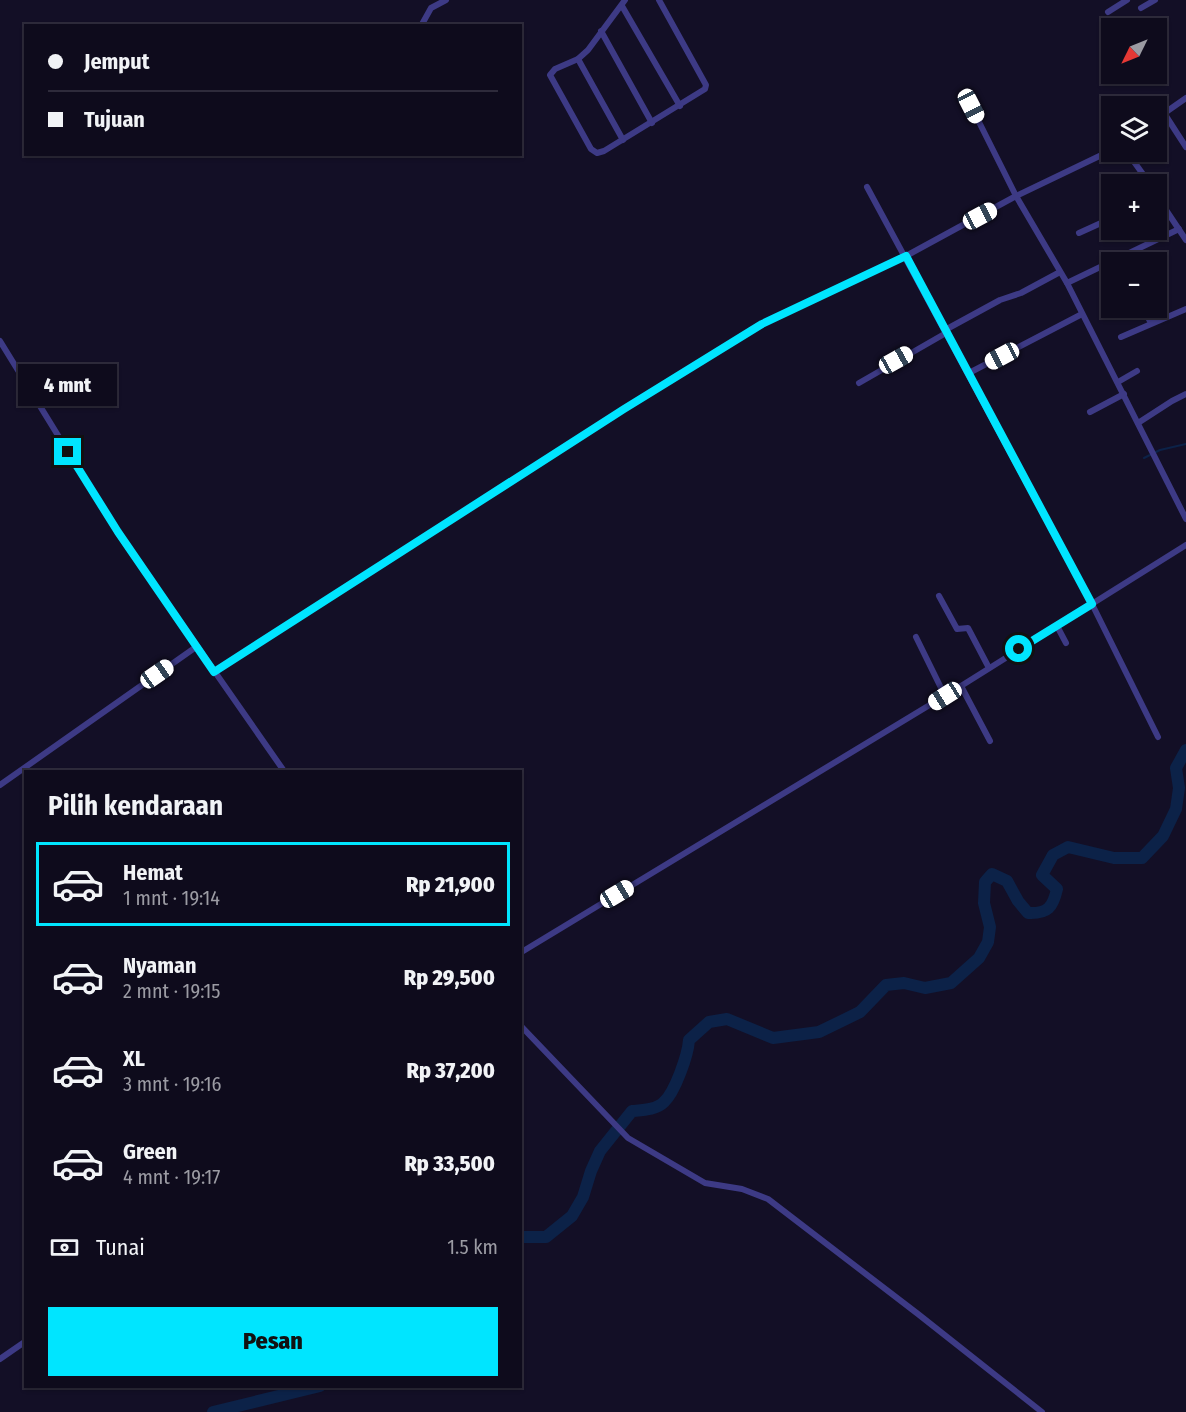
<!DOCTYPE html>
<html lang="id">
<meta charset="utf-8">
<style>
:root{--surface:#0e0b1c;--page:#171425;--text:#f1f3f6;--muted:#9b9ba3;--line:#2e2b3b;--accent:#00e5ff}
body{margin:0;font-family:"Fira Sans Condensed",sans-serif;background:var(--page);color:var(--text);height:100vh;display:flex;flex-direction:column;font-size:22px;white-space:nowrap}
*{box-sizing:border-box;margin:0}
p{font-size:20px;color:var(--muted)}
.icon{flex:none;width:33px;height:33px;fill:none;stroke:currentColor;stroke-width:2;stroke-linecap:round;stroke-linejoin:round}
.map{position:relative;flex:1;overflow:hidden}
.drawer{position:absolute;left:24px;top:770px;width:498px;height:618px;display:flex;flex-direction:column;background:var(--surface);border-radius:0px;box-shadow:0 2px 4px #0004,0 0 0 2px var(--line)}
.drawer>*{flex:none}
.top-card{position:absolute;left:24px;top:24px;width:498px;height:132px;border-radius:0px;box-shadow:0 2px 4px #0004,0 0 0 2px var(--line);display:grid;align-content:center;height:132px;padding:0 24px;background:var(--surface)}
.needle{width:39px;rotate:227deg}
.controls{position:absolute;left:1101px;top:18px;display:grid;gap:12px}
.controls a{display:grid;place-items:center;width:66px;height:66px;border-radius:0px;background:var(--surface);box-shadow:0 2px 4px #0004,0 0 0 2px var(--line);font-size:30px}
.end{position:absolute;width:27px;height:27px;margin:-14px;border:8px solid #00e5ff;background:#111;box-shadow:0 0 0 3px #111}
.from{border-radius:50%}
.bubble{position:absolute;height:42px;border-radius:0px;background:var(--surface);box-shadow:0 2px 4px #0004,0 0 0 2px var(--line);font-size:20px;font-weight:800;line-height:42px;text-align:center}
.car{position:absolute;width:18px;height:36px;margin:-18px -9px;border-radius:8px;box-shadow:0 0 4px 2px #0007;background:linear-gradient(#fff 24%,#345 0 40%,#fff 0 76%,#345 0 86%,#fff 0)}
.top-card b{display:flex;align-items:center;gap:21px;height:57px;font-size:22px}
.top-card b+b{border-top:2px solid var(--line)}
.top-card i{width:15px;height:15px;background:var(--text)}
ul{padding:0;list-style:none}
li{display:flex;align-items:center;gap:18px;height:84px;margin:0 12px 9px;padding:0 12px;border:3px solid transparent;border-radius:0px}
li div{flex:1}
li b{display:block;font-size:22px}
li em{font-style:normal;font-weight:800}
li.on{border-color:var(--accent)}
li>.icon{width:54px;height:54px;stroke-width:1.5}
h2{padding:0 24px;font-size:27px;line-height:72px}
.pay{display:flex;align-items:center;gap:15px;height:66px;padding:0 24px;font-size:22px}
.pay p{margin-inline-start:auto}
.cta{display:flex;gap:12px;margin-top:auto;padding:12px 24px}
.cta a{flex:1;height:69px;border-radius:0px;background:var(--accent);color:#111;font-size:24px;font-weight:800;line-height:69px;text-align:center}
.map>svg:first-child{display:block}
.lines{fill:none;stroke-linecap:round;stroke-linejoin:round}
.stream{stroke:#0c2248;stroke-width:2}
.river{stroke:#0c2248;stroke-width:12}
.minor{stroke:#3d3a85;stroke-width:6}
.route{stroke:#00e5ff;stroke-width:8}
</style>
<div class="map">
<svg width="1186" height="1412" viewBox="0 0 1186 1412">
<rect width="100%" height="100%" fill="#130f26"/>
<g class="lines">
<path class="stream" d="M1144,458l16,-8 26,-6"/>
<g class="river">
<path d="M520,1237h26l26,-21 11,-19 8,-26 9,-20 32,-40c11,-1 24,-1 32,-9 11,-10 24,-47 25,-62l20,-18 18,-3 46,19 46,-6 41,-20 26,-27 18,-2 21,5 26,-5 28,-25 9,-16 2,-15 -6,-24 1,-21 7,-8 15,7 11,20 10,12c20,1 25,-6 29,-24l-15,-14 11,-20 15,-8 46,11h28l21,-22 13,-27 3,-21 -3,-20 10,-18"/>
<path d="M213,1412l107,-26"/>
</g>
<g class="minor">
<path d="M625,0l-37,50 -10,9 -23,10 -5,6 41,74 6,4 7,-2 101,-62 1,-4 -47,-85"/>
<path d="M622,6l58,100"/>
<path d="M1141,8l14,-8"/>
<path d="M1108,12l19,-12"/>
<path d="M421,26l10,-18 15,-8"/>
<path d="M601,31l51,92"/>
<path d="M578,59l45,81"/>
<path d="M971,106l45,90 51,87 119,236"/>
<path d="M1164,113l22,34"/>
<path d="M1156,119l30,-21"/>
<path d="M1127,152l23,32"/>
<path d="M867,187l225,417 66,133"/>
<path d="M1156,195l30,45"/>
<path d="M1079,233l33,-15"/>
<path d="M1067,283l112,-54"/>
<path d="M1143,308l8,15"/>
<path d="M945,330l55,-30 21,-7 39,-21"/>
<path d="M1121,337l65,-28"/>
<path d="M0,341l118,192 166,238"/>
<path d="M969,373l113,-59"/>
<path d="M1118,382l19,-11"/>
<path d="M859,383l87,-50"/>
<path d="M1090,412l34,-18"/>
<path d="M1138,423l34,-22 14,-7"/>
<path d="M939,596l18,33 11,-1 21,40"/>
<path d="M1057,626l9,17"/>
<path d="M916,637l29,59"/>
<path d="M214,672l410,-263 138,-85 144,-68 110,-60 96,-46"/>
<path d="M961,686l29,55"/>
<path d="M0,785l196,-138"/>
<path d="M520,953l441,-267 225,-141"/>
<path d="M520,1025l108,113 77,45 37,6 26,10 150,115 124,98"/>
<path d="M0,1359l26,-18"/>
</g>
</g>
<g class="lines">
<path class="route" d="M68,452l50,80 96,140 410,-263 138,-85 144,-68 186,348 -73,45"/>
</g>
</svg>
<div class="controls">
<a><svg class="needle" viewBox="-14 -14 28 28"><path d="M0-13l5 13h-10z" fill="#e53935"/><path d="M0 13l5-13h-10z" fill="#9b9ba3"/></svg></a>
<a><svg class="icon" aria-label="layers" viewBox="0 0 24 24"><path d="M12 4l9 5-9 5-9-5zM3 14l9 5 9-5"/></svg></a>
<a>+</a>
<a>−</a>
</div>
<i class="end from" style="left:1019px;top:649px"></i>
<i class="end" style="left:68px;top:452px"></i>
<div class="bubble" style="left:18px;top:364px;width:99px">4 mnt</div>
<i class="car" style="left:971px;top:106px;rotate:153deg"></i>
<i class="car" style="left:980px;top:216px;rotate:62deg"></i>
<i class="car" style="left:1002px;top:356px;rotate:242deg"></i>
<i class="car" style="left:896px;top:360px;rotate:61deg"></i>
<i class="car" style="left:157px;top:674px;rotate:55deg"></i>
<i class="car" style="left:945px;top:696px;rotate:238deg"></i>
<i class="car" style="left:617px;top:894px;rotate:59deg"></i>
<div class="top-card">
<b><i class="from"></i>Jemput</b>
<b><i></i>Tujuan</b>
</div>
<section class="drawer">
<h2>Pilih kendaraan</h2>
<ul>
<li class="on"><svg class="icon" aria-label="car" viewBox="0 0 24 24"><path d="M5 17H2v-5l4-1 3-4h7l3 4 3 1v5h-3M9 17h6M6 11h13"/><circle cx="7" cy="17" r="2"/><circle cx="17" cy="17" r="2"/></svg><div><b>Hemat</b><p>1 mnt · 19:14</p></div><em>Rp 21,900</em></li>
<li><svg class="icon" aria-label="car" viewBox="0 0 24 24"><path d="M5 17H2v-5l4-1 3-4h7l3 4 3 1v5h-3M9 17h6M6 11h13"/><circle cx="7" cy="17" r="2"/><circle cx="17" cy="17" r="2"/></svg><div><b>Nyaman</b><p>2 mnt · 19:15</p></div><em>Rp 29,500</em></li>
<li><svg class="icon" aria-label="car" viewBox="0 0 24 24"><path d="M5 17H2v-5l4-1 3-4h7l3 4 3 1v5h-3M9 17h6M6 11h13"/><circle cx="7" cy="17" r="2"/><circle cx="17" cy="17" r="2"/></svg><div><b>XL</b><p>3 mnt · 19:16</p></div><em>Rp 37,200</em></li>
<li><svg class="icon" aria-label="car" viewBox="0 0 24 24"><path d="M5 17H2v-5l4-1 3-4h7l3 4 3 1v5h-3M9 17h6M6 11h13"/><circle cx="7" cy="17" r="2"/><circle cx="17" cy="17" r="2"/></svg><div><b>Green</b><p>4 mnt · 19:17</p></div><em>Rp 33,500</em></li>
</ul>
<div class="pay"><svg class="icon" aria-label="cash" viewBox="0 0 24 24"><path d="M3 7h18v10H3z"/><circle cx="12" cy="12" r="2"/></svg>Tunai<p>1.5 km</p></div>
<div class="cta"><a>Pesan</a></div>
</section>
</div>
